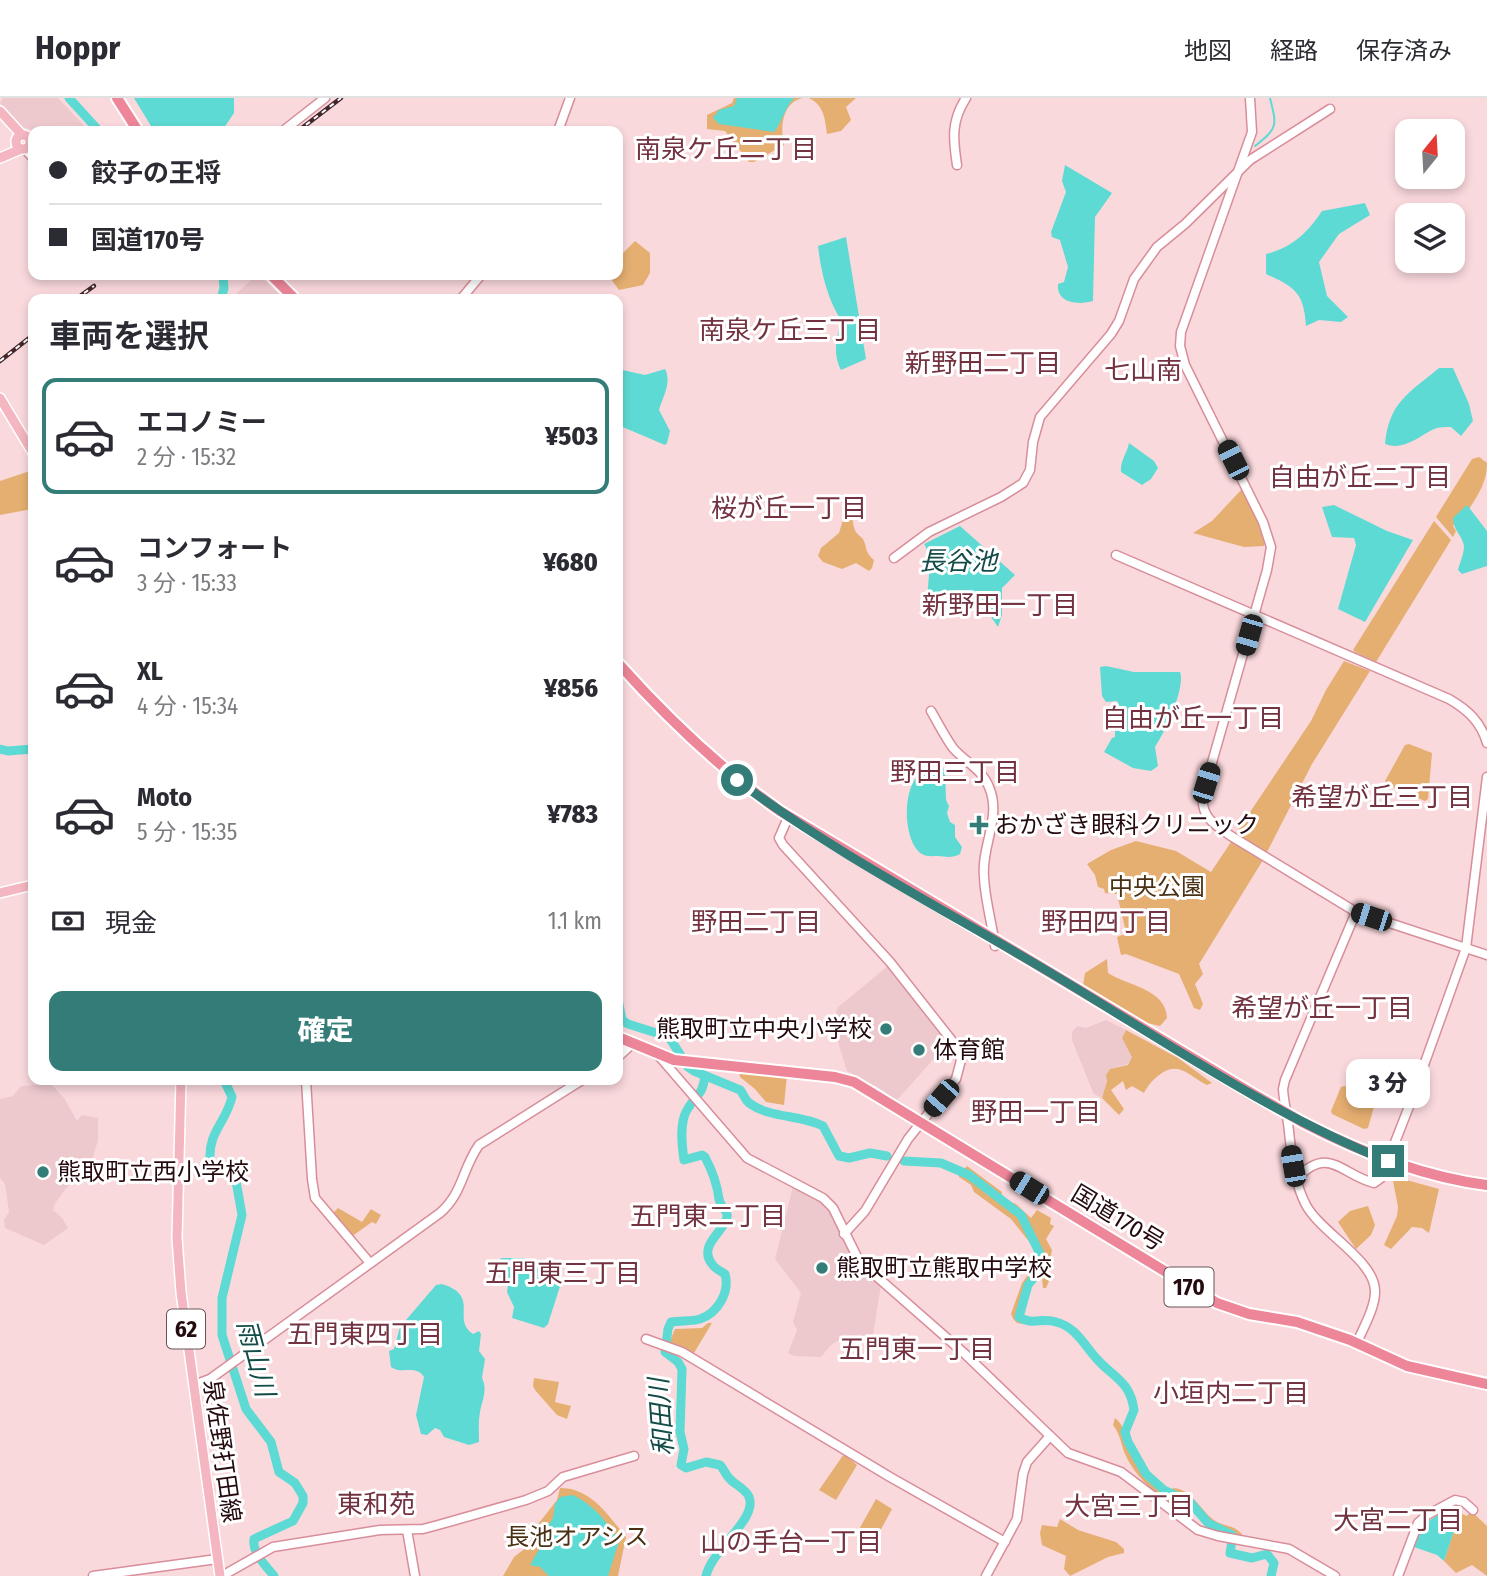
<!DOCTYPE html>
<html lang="ja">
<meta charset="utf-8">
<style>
:root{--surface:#fff;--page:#f7f7f7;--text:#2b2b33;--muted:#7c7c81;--line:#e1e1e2;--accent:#347c77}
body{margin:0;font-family:"Fira Sans Condensed","Noto Sans JP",sans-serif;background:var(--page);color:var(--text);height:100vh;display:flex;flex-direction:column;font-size:26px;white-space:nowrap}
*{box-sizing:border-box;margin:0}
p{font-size:23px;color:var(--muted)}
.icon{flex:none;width:38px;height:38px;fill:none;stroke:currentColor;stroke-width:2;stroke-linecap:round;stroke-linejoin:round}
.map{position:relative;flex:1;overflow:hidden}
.drawer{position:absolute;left:28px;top:196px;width:595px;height:791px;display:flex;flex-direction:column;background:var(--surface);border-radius:14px;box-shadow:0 4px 10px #0003}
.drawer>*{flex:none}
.top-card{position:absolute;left:28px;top:28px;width:595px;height:154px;border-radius:14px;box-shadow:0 4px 10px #0003;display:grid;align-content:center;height:154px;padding:0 21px;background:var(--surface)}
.needle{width:46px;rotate:18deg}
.fabs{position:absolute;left:1395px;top:21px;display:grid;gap:14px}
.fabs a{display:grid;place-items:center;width:70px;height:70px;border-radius:14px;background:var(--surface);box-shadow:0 4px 10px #0003;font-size:35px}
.end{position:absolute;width:32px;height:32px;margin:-16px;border:9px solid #347c77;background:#fff;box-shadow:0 0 0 4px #fff}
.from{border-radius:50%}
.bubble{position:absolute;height:49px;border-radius:14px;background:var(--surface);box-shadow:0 4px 10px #0003;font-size:23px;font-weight:800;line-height:49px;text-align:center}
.car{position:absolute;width:21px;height:42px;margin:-21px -10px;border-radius:9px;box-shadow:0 0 5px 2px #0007;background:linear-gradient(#222 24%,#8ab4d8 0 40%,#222 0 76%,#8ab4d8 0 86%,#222 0)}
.top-card b{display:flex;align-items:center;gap:24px;height:66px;font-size:26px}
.top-card b+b{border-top:2px solid var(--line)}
.top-card i{width:18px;height:18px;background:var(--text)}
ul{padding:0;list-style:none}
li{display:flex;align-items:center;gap:21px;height:116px;margin:0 14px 10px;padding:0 7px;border:4px solid transparent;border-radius:14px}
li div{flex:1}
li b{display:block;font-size:26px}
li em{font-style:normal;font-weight:800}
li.on{border-color:var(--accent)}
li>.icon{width:63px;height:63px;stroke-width:1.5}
h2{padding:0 21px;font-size:32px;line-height:84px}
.pay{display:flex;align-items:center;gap:18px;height:77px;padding:0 21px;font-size:26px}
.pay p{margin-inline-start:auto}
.button{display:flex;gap:14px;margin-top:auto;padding:14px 21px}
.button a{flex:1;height:80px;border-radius:14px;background:var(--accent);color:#fff;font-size:28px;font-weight:800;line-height:80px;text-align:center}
header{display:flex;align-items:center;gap:42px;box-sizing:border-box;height:98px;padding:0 35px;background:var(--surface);border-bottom:2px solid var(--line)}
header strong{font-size:33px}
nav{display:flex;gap:38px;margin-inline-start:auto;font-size:24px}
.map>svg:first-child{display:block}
.built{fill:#edc9ce}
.green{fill:#e5af71}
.water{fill:#5ddad3}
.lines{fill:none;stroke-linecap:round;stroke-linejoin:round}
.stream{stroke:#5ddad3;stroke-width:2}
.river{stroke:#5ddad3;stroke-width:9}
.secondary-casing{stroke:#d88e9a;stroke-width:11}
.primary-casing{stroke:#fff;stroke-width:12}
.highway-casing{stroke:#fff;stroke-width:14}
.secondary{stroke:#fff;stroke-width:8}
.primary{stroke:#f4b6c1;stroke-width:9}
.highway{stroke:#ec8698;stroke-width:10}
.rail-casing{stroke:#43272d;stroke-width:4.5}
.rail{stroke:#fff;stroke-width:2;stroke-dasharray:5;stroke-linecap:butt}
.highway-bridge-casing{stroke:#fff;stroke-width:14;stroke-linecap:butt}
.highway-bridge{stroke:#ec8698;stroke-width:10}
.route{stroke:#347c77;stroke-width:9}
.poi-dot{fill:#347c77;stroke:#fff;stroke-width:2.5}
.labels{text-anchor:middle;stroke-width:6;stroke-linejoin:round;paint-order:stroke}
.shield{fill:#fff;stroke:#665458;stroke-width:2}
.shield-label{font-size:23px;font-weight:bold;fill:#250a10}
.poi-label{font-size:24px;fill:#250a10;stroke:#fff;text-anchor:start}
.park-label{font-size:24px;fill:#4a3113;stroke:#fff}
.street-label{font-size:24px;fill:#250a10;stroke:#fff}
.neighbourhood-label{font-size:26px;fill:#73323f;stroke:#fff}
.water-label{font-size:26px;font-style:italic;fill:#134b47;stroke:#fff}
</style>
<header>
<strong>Hoppr</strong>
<nav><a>地図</a><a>経路</a><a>保存済み</a></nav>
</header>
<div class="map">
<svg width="1487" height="1478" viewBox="0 0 1487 1478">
<rect width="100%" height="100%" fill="#fad9dd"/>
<g class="built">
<path d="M3,0h55l31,33h-51l-21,-5 -17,-23z"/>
<path d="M256,177h3l25,24h-45l-3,-5z"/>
<path d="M888,868l55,70 -3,16 -44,49 -6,-2 -5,-7 -9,-6 -23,-9v-3l-6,-3 -15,-48 6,-16z"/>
<path d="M1106,922l20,10 -4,8 11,19 -5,7 -18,5 -8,29 -8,-4 -2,-4 -20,-50v-8l5,-6 9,2z"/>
<path d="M51,986l13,14 13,23 5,-6 16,3v22l-5,17 3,11 -20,8 -21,27 -2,7 9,8 6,10 -24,17 -39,-17 -1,-8 5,-8 -4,-28 -5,-6v-79l13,-3 8,-10z"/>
<path d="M793,1088l20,10 18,18 21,45 29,26 -8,50 -21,9 -10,-6 -11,7 -10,12 -27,-1 -6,-3 9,-23 -4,-8 8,-29 -26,-34z"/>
</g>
<g class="green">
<path d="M734,0h69c-21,4 -23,30 -19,47l-30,17h-5l-24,-31 -18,-2v-14l25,-12z"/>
<path d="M809,0h47l-10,9 5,13 -10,11 -14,3c-2,-15 -3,-29 -18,-36z"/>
<path d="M635,143l15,12v20l-7,12 -24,5 -11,-15h10v-17z"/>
<path d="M1479,359l8,6c0,18 -8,31 -18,46l-2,-3 -14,20 3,5 -3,6 -17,-20 36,-58z"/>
<path d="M33,372l-1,39 -32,6v-34z"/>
<path d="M1242,391c10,13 25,40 22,57l-20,1 -51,-14 19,-12z"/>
<path d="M849,402h4c-2,8 -1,23 2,30 1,4 6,6 8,9 5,10 1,12 11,21l-2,8 -3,3 -13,-8 -14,6 -19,-7 -5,-6 3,-8 18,-15z"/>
<path d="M1434,423l17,19 -75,122 -21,-10 -2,-2z"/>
<path d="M1344,563l26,10 -58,93 -46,90 -29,-18 -1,-3 75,-112 15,-31z"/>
<path d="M1409,646l23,9 -4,46 -3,2 -39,-17 -1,-3 20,-36z"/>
<path d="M1136,743l40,10 35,21 20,-30 32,18 -64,104 4,10 -8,10 8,20 -3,6 -6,-2 -15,-34 -53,-20 -5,1 -4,-18 13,-5h-4l-9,-38 -12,-1 -1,-4 -6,-2 -3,-12 -8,-11 24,-14z"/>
<path d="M1107,861l1,14c20,13 58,16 59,45l-7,8 -13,-3 -64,-38 2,-12z"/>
<path d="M1126,932l52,28 34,25 -5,2c-9,-4 -17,-12 -26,-15 -14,-6 -31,11 -37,23l-12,-7 -6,4 -3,-9 -12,9 13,19 -5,6 -17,-17 5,-17 -1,-6 4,-6 18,-4 4,-8 -10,-19z"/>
<path d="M739,972l48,5 -3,30 -18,-3 -11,-13 -15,-12z"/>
<path d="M1345,988l32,10 -9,32 -4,1 -32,-15 -1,-3 10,-24z"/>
<path d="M967,1068l35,26 -1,7 15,5 15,14 6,-8 14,8 -1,6 4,2 -8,13 6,11 -3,16 1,13 -4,9h-3l-1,-10 -5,-7c-11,14 -18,29 -18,46l9,6c-11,2 -13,0 -17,-9l11,-31 17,-23v-6l-28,-35 -37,-27 -3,-7 -12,-8v-3z"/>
<path d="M1392,1078l47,13 -10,44 -7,-5 -10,-1 -21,22 -7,-4 13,-29 1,-9z"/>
<path d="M1368,1108l7,19 -4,10 -15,14 -18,-27 12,-11z"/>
<path d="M338,1110l24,14 9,-13 10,6 -5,9 -4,-2 -21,15 -19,-23z"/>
<path d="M708,1225h4l-21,35 -22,-15 6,-14 27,-1z"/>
<path d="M534,1280l25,4 -4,20 16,4 -4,13 -10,-4 -22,-25 -2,-4z"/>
<path d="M1115,1320c10,8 8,14 12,24 7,19 20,37 36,49 6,-1 11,-4 16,-2 17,6 23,24 38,33 10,5 22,4 27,16 -10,-1 -24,-1 -33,-7 -15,-12 -17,-26 -37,-32l-5,5c-16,-12 -35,-30 -43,-48 -5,-10 -5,-21 -13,-31z"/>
<path d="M844,1356l13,11 -21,35 -17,-10z"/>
<path d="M560,1390c31,0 48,27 66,49l-8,39h-115l11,-19 13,-10 12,-24 18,-23z"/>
<path d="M876,1401l16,10 -18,33 -17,-9z"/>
<path d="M1471,1413l16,15v50l-15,-11 -16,8 -12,-12 16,-48 7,3z"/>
<path d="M1060,1421l18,11 38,12 8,7v4l-16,4 -38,19 -6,-7 2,-13 -24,-11 -2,-12 2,-8 15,2z"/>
</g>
<g class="water">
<path d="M134,0h100v15l-12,18h-68z"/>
<path d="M737,0h57c-10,11 -11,23 -20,34l-55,-8 -6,-6 6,-8 15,-4z"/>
<path d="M1065,67l47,28 -17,24 -2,84c-13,4 -37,3 -35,-17l6,-2 4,-15 -8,-27 -8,-3 -1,-5 15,-40 -4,-11z"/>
<path d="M1365,105l5,12 -31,19 -20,28 8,34 21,21 -7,5 -22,-2 -13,6c-2,-33 -11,-39 -40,-52v-20c26,-6 42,-22 56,-43z"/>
<path d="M846,139l20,122 -25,11c-9,-17 -4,-32 0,-50 -14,-22 -20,-48 -23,-74z"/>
<path d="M1439,270h14l16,36 4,17 -12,15 -10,-9c-5,0 -12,0 -17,2 -16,8 -31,22 -49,15 4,-42 24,-51 54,-76z"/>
<path d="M618,271l27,6 20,-6c7,14 -2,27 -6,41l11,21 -3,12 -2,2 -47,-20z"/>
<path d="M1129,345l25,18 4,7 -7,11 -9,6 -21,-13c-1,-12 6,-18 8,-29z"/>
<path d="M1334,407l53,26 26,9 -48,82 -27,-13 18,-64 -2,-7 -22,-1 -10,-30z"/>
<path d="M1467,407l20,26v35l-25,8 -4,-4c2,-8 6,-16 6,-24 -2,-11 -11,-16 -11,-28z"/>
<path d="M960,428l55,49 -13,13v27l-4,12 -16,-23 -15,-4 -7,-10 -21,6 -6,6 -6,-4c1,-15 6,-42 -3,-54z"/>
<path d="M1106,568l28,6h46c6,15 -16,62 -25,75l3,19 -7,5 -18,-3 -29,-16 8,-14 3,-1v-15l7,-9 -5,-12 -11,1 -4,-6 -2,-29z"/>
<path d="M931,669l14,2 1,31 3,6 -2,7 3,9 5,3v12l7,10 -2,7c-7,4 -13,3 -22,2 -5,0 -12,1 -16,-2 -20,-12 -23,-79 9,-87z"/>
<path d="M501,1160h22l35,12 4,10 -14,44 -4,4 -32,-10 2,-11 -7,-15 1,-8 -2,-7 -10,-10z"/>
<path d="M442,1186c39,12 9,35 31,50l6,-3 2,3 -2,17 6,8 -3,19c6,12 0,22 -2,34 -2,10 -1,20 -1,30l-10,3 -25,-8 -4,-7 -5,-2 -8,7 -6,-1 -5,-19 8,-38c-9,-13 -22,-2 -33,-10l-2,-16 5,-2 6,-22 36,-42z"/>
<path d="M573,1397c21,10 34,27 46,46l-11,35h-59l-9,-9 -10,-2 11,-19 4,-16 8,-12 2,-14 5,-7z"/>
<path d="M1451,1408l9,7 -16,48 -7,-6 -23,-8 6,-20z"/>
</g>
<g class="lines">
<path class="stream" d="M1255,48c23,-18 22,-20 15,-48"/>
<g class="river">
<path d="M69,0l30,33"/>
<path d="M221,201l3,-11 -1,-13"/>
<path d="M0,651l8,2 25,-2"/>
<path d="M618,901l4,21 6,4 41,13 19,30 6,4 46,19c4,4 4,9 9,13 22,16 51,11 74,23l16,30 10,2 21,-5 17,3"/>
<path d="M705,978c-3,21 -9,18 -18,34 -8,13 -5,36 -3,50l18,-5 3,2c8,15 12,26 14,42 1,6 6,10 8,15 3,14 -31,30 -15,50 3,5 9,7 13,10 5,18 -7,39 -25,45 -10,3 -19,1 -29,3l-3,7 -3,23 13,10 4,7 -2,63 4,17 -3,16 5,3 20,-6 14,3c4,4 5,9 9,13 6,7 17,11 20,19 9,22 -37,52 -43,79"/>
<path d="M224,982l8,17c-7,28 -24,34 -22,65l26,19 6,34 -20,83v37l24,74 25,33 8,30 16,11 8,13v7l-10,18 -39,18c-2,14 12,27 20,37"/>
<path d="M904,1063l37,2 28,12 52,40 23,47 -2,6 -14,17 -9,32c13,9 24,0 37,5 20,5 28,23 40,36 16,19 34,22 38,52l-9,22 3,10 18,32 18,16 26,12 18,21 24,12"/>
<path d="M1232,1443l-2,12 22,5 15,-4 7,9 -3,13"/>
</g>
<defs>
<g id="secondary">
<path d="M1250,0l2,34 -71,200 -1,14 5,19 78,157 8,25 -4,23 -64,224c-3,22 11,31 28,42l125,76 131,43"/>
<path d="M283,33l42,-33"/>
<path d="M558,33l12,-33"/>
<path d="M25,51l8,9"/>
<path d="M957,67c-4,-26 -6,-44 9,-67"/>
<path d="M461,201l20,-24"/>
<path d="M1116,457l333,144c19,11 32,23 38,44"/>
<path d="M894,460l35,-26 72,-35 22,-14 7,-13 3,-28 7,-25 71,-83 8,-13 15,-42 23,-32 28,-23 65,-64 80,-51"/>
<path d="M931,613c7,12 14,26 22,37 12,14 29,21 36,39 13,30 -8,59 -5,90 1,23 8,46 11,69"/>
<path d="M786,724l-7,16 4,7 107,117 63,80 8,18 -5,19 -48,60 -43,72 -21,23"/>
<path d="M1356,814l-71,168 -2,9c1,15 5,29 6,43 3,25 5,50 17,73 15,28 70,56 69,87 0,16 -12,36 -18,51"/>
<path d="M658,957l89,103 76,40 10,10 26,53 106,93 103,99 53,19 77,58 20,6 71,13 46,27"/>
<path d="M618,959l14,-13"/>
<path d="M306,982l6,99 3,19 55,65"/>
<path d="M1296,1081c33,-35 45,-4 78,4l7,-5 29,-74 56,-156 21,-171"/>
<path d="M646,1241l36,13 208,125 115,65"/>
<path d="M194,1287l16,-6 230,-166c23,-20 22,-44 39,-68l103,-65"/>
<path d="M407,1432l8,46"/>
<path d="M93,1478l124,-17"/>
<path d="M222,1478l51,-29 107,-17 43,-1 15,-4 88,-25 22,-9 15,-14 71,-21"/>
<path d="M986,1478l31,-57 6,-45 4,-12 23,-26"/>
<path d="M1398,1478l20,-53 9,-8 28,-15 9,2 9,8"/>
</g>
<g id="primary">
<path d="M0,13l22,24"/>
<circle cx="23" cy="44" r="7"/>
<path d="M0,60l21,-9"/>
<path d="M0,300l33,55"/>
<path d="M0,795l33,-8"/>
<path d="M181,982l-4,158 4,54 39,284"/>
</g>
<g id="highway">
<path d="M117,0l21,33"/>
<path d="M271,177l24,24"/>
<path d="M618,565c50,56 101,105 162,148l463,277"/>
<path d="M618,939l56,23 161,17 19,5 363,221 32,11 48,8 53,18 57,26 80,18"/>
<path d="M1302,1024c58,30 120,55 185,63"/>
</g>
</defs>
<use href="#secondary" class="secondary-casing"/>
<use href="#primary" class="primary-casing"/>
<use href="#highway" class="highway-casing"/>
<use href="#secondary" class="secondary"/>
<use href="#primary" class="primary"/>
<use href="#highway" class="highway"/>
<defs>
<g id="rail">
<path d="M298,33l43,-33"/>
<path d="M111,179l3,-2"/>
<path d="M76,201l18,-13"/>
<path d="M0,263l33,-26"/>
</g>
</defs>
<use href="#rail" class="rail-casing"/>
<use href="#rail" class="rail"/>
<defs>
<path id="highway-bridge" d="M1243,990l59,34"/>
</defs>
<use href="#highway-bridge" class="highway-bridge-casing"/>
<use href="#highway-bridge" class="highway-bridge"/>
</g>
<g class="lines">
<path class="route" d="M737,682c97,73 208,130 312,192 111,66 219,141 339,189"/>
</g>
<g class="poi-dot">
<path d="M975.5 716.5h7v7h7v7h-7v7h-7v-7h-7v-7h7z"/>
<circle cx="886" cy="931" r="7"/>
<circle cx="919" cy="952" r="7"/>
<circle cx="43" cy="1074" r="7"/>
<circle cx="822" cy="1170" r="7"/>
</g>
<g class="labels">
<g class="shield">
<rect x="1164.5" y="1169.5" width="49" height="39" rx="5"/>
<rect x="167" y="1211.5" width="38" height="39" rx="5"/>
</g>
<g class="shield-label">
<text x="1189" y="1197">170</text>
<text x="186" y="1239">62</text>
</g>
<g class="poi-label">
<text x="995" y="735">おかざき眼科クリニック</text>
<text x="872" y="939" text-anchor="end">熊取町立中央小学校</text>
<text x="933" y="960">体育館</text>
<text x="57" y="1082">熊取町立西小学校</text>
<text x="836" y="1178">熊取町立熊取中学校</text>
</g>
<g class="park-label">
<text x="1157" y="797">中央公園</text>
<text x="577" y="1447">長池オアシス</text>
</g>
<g class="street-label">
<text transform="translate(1118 1120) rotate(31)" y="8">国道170号</text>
<text transform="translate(222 1353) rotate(82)" y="8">泉佐野打田線</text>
</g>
<g class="neighbourhood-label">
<text x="726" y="60">南泉ケ丘二丁目</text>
<text x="790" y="241">南泉ケ丘三丁目</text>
<text x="983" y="274">新野田二丁目</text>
<text x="1143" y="281">七山南</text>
<text x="1360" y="388">自由が丘二丁目</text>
<text x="789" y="419">桜が丘一丁目</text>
<text x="1000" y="516">新野田一丁目</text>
<text x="1193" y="629">自由が丘一丁目</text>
<text x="955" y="683">野田三丁目</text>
<text x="1382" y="708">希望が丘三丁目</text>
<text x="756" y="833">野田二丁目</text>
<text x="1106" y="833">野田四丁目</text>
<text x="1322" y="919">希望が丘一丁目</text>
<text x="1036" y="1023">野田一丁目</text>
<text x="708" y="1127">五門東二丁目</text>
<text x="563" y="1184">五門東三丁目</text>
<text x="365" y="1245">五門東四丁目</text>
<text x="917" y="1260">五門東一丁目</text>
<text x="1231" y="1304">小垣内二丁目</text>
<text x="376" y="1415">東和苑</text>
<text x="1129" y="1417">大宮三丁目</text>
<text x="1398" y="1431">大宮二丁目</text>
<text x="791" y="1453">山の手台一丁目</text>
</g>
<g class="water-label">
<text x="958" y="472">長谷池</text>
<text transform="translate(256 1260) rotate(75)" y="9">雨山川</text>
<text transform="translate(661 1319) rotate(-94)" y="9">和田川</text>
</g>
</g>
</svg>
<div class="fabs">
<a><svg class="needle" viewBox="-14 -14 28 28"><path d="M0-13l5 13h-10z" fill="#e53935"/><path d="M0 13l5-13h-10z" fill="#7c7c81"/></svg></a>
<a><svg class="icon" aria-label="layers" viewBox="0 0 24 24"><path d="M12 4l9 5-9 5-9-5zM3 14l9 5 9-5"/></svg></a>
</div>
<i class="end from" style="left:737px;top:682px"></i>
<i class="end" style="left:1388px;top:1063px"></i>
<div class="bubble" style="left:1346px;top:961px;width:84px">3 分</div>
<i class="car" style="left:1233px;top:362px;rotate:333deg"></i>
<i class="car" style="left:1249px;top:537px;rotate:196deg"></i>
<i class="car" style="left:1206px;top:685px;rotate:17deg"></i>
<i class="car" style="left:1371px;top:819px;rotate:288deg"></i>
<i class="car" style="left:941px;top:1000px;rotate:221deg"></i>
<i class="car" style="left:1293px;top:1068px;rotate:350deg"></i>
<i class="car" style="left:1029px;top:1090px;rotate:302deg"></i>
<div class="top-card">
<b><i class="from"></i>餃子の王将</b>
<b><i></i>国道170号</b>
</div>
<section class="drawer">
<h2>車両を選択</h2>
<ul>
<li class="on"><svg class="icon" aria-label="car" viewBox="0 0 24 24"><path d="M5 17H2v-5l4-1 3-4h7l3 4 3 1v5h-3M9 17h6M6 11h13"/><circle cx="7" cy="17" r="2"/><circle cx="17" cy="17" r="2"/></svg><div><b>エコノミー</b><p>2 分 · 15:32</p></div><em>¥503</em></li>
<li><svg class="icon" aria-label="car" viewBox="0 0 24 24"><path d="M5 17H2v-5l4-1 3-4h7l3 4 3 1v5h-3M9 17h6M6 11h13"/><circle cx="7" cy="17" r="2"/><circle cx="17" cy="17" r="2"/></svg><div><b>コンフォート</b><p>3 分 · 15:33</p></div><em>¥680</em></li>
<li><svg class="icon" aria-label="car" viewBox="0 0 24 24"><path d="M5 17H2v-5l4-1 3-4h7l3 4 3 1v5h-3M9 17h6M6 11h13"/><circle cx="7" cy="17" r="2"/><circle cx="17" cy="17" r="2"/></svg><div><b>XL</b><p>4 分 · 15:34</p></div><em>¥856</em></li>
<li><svg class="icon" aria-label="car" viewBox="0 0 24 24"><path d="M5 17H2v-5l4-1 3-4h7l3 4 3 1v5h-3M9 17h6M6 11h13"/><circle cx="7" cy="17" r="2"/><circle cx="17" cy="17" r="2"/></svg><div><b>Moto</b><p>5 分 · 15:35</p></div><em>¥783</em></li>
</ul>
<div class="pay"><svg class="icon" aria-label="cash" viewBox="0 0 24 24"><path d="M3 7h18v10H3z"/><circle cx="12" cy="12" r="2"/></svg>現金<p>1.1 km</p></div>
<div class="button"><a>確定</a></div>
</section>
</div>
